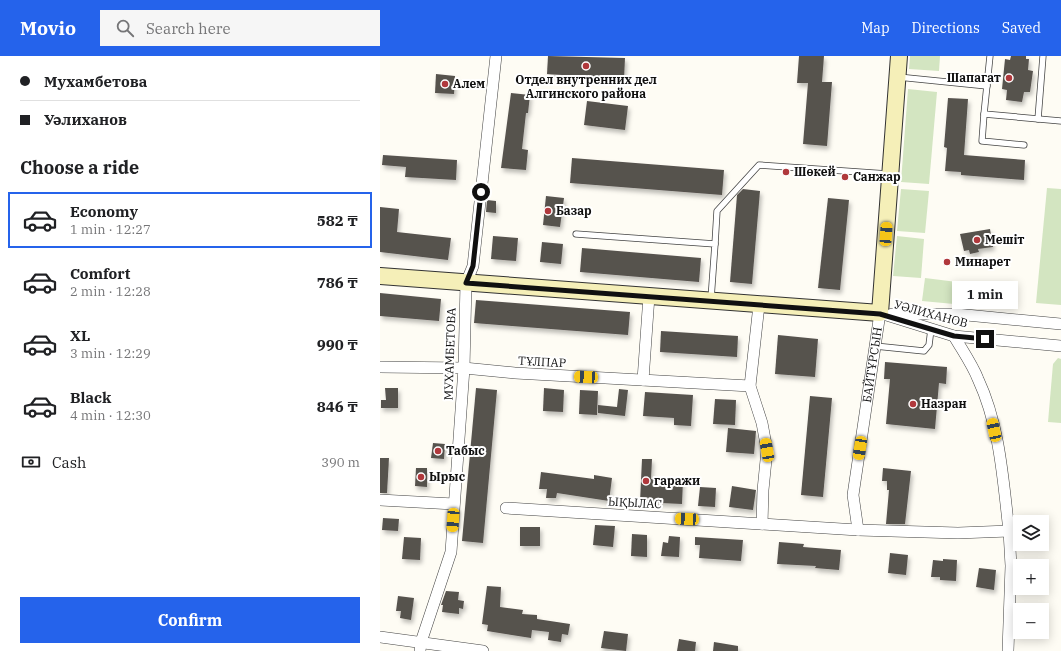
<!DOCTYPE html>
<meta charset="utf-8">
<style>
:root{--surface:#fff;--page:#f6f6f6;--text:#202124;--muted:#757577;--line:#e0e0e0;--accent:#2563eb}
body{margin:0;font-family:"IBM Plex Serif",serif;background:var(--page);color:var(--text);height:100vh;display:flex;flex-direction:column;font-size:15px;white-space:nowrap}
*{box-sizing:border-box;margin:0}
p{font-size:13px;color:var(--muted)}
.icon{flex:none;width:22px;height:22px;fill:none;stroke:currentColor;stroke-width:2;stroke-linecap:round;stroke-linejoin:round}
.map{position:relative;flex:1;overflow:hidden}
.drawer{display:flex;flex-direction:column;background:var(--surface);width:380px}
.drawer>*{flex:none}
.banner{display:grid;align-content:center;height:88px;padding:0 20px;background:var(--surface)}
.tools{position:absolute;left:633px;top:459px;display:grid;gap:8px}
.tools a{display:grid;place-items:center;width:36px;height:36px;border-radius:0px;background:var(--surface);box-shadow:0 2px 10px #0003;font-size:20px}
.end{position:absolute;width:18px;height:18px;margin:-9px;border:5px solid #101010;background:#fff;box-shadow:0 0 0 2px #fff}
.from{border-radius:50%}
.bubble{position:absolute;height:28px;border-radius:0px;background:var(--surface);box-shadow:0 2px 10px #0003;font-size:13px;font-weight:700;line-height:28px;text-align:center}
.car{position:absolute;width:12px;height:24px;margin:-12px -6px;border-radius:5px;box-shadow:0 0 3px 1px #0007;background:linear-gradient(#f5c518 24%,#345 0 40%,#f5c518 0 76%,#345 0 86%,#f5c518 0)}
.banner b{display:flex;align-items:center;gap:14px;height:38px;font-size:15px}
.banner b+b{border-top:1px solid var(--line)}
.banner i{width:10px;height:10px;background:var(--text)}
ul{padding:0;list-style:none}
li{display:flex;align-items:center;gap:12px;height:56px;margin:0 8px 6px;padding:0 12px;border:2px solid transparent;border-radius:0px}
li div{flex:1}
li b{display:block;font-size:15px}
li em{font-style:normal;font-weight:700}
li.active{border-color:var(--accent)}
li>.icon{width:36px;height:36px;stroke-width:1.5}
h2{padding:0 20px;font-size:18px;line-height:48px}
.pay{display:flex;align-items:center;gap:10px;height:44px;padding:0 20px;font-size:15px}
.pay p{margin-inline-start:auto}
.action{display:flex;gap:8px;margin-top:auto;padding:8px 20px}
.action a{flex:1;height:46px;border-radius:0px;background:var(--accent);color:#fff;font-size:16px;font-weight:700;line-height:46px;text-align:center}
header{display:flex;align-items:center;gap:24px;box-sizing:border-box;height:56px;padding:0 20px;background:var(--accent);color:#fff}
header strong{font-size:19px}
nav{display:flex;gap:22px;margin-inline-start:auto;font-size:14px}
.search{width:280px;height:36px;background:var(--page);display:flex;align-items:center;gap:10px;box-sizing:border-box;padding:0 14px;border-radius:0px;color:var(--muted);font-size:15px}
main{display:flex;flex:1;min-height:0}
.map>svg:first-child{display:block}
.green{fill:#d3e5c1}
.building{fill:#57524e;filter:url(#shadow)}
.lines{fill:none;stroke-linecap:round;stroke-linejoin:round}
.lane-casing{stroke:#434343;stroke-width:7}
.street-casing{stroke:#434343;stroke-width:12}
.secondary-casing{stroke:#323232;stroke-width:18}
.lane{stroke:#fff;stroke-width:5.5}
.street{stroke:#fff;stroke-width:11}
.secondary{stroke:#f5efb8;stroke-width:16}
.route{stroke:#101010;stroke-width:5}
.poi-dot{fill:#b0383c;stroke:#fff;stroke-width:1.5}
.labels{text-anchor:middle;stroke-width:4;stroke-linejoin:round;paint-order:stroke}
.poi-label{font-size:12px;font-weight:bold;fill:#101010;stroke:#fff;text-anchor:start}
.street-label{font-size:12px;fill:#101010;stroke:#fff}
</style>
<header>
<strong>Movio</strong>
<div class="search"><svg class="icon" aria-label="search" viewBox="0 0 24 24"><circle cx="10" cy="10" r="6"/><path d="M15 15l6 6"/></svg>Search here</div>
<nav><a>Map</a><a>Directions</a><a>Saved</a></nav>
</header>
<main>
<section class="drawer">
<div class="banner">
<b><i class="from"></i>Мухамбетова</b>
<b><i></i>Уәлиханов</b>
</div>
<h2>Choose a ride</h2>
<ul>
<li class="active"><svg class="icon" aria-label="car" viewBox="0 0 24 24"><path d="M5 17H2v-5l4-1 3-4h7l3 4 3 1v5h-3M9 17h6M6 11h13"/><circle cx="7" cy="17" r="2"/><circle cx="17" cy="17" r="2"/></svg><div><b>Economy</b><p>1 min · 12:27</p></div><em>582 ₸</em></li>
<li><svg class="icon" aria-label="car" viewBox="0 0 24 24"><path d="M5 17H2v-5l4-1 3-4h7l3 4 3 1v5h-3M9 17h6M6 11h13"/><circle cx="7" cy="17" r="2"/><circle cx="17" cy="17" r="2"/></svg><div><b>Comfort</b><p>2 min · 12:28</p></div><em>786 ₸</em></li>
<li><svg class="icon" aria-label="car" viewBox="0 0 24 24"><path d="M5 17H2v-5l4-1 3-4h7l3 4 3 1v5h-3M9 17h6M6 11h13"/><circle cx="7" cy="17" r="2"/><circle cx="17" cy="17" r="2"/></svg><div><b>XL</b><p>3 min · 12:29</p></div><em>990 ₸</em></li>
<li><svg class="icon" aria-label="car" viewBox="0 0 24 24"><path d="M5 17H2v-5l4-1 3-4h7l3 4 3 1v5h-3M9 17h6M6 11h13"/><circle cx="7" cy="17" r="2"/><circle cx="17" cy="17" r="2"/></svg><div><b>Black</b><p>4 min · 12:30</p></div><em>846 ₸</em></li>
</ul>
<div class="pay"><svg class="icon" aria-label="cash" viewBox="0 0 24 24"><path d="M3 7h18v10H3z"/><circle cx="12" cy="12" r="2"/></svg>Cash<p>390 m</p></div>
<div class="action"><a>Confirm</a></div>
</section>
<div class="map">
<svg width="681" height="595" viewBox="0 0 681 595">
<defs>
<filter id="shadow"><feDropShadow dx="2" dy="3.5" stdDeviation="2" flood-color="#0004"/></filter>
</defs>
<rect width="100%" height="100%" fill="#fefcf4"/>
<g class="green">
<path d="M530,0h30l-1,15 -30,-2z"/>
<path d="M528,33l29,3 -8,92 -28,-2z"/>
<path d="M667,132l14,1v116l-25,-2z"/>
<path d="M521,133l28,2 -4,42 -28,-2z"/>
<path d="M517,180l27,3 -3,39 -28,-2z"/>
<path d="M545,222l32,4 -3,22 -32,-3z"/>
<path d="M678,302l3,1v64l-13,-1 5,-58z"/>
</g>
<g class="building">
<path d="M168,0l77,2 -1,21 -77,-5z"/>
<path d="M419,0h25l-2,26h10l-5,64 -24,-2 5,-61h-11z"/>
<path d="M631,0h15v3h3l-1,11 5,1 -3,21h-6l-2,10 -16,-2 1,-10 -5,-1 3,-30 5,1z"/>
<path d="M56,18l19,2 -1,18 -19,-1z"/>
<path d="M131,37l19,2 -2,18h-2l-4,36 6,1 -2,20 -25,-2z"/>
<path d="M568,42l20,1 -4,56 61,5 -1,20 -63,-5v-3l-16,-1 2,-23 -3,-1z"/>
<path d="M207,45l41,5 -3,24 -41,-5z"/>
<path d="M3,99l74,5 -1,20 -51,-3 1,-10 -24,-2z"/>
<path d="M192,102l152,12 -2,25 -152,-12z"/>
<path d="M363,133l17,2 -8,93 -22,-2 7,-87z"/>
<path d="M166,140l18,2 -4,29 -17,-2z"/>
<path d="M448,142l21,2 -9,90 -22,-2z"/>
<path d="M107,144l9,1v12l-10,-1z"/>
<path d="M0,151l19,2 -2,23 54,6 -3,22 -68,-8z"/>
<path d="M610,173l3,18 -15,2 1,3 -9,2 -1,-4 -5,1 -4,-17z"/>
<path d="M113,180l25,2 -2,23 -25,-2z"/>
<path d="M162,186l21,2 -2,20 -21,-2z"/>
<path d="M202,192l119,10 -2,24 -119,-10z"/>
<path d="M0,237l61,6 -2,22 -59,-5z"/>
<path d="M96,244l154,12 -2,23 -154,-12z"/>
<path d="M281,275l77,5 -1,21 -77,-5z"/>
<path d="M398,279l40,4 -3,38 -40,-3z"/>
<path d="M505,306l62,5 -1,17 -7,-1 -4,46 -49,-5 4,-45h-6z"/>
<path d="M5,332h13v20h-17v-8h5z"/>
<path d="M96,332l21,2 -14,153 -21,-2z"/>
<path d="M164,332l20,2 -1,22 -20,-1z"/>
<path d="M239,333l9,1 -3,26 -27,-3v-8l19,2z"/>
<path d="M200,334l18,1 -1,24 -18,-1z"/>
<path d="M265,336l48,3 -2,31 -17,-1v-7l-31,-2z"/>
<path d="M430,340l22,2 -9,99 -22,-2z"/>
<path d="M335,343l21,1 -1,25 -22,-1z"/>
<path d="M348,372l28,3 -2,23 -28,-2z"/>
<path d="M53,387l12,1 -1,15 -13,-1z"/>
<path d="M0,402h9l-2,35h-7z"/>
<path d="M262,403h10l-1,20 32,1 -1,24 -42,-2z"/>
<path d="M36,412h11v19l-12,-1z"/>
<path d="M503,412l28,3 -6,53h-19l3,-34h-2v-9h-5z"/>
<path d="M161,416l53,7v-4l18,3 -3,23 -52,-8 -1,5h-10l1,-9h-8z"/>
<path d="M352,430l24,4 -3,20 -24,-3z"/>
<path d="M320,431l16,1 -1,19 -17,-1z"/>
<path d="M3,462l16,1 -1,12 -16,-1z"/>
<path d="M215,469l20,1 -2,21 -20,-2z"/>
<rect x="140" y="471" width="20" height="19"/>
<path d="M252,478l15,1v22l-16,-1z"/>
<path d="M289,480l11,1 -1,20 -18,-1 2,-14 5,1z"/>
<path d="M24,481l17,1 -1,22 -18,-1z"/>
<path d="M315,481l48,3 -2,21 -42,-3 1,-13h-5z"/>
<path d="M399,486l25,2 -1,3 38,3 -2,20 -24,-2 1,-2 -39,-2z"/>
<path d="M510,497l18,2 -2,20 -18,-2z"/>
<path d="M563,503l14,1 -1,21 -16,-1v-3h-9l2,-17 10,1z"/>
<path d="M599,512l17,2 -2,20 -18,-3z"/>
<path d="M107,530l14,1 -1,20 23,3 -1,4 15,1v4l33,5 -2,11 -6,-1 -1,8 -13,-2 1,-8 -17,-2 -1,8 -44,-7 1,-6 -6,-1z"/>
<path d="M66,535l13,1 -1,8 6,1 -1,8 -4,-1v6l-17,-2 1,-7h-2z"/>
<path d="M18,540l16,2 -3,22 -11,-2 1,-7h-5z"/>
<path d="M224,575l24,3 -2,17 -25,-3z"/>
<path d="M299,583l17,3 -1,9h-18z"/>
<path d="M334,586l24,4v5h-25z"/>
</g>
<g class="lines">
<defs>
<g id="lane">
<path d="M610,0l-6,58 77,7"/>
<path d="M518,21l89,9"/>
<path d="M604,58l-2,27 42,4"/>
<path d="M658,63l5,-63"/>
<path d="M196,178l139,10 -4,55"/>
<path d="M335,188l2,-33 42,-46 129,9"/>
<path d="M495,290l49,5 5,-6 2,-16"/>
</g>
<g id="street">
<path d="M379,249l-9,81 12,37 5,27 -4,40 -1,34"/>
<path d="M500,257l74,23 107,10"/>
<path d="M512,258h64l105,10"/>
<path d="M574,280c8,14 18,28 24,43 22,47 25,101 31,152"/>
<path d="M0,311l84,1 51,5 235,13"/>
<path d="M263,324l6,-84"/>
<path d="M0,444l74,4"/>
<path d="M126,452l352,22 100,3 51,-2 2,35 -3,85"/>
<path id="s1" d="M478,474l-5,-35 27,-182"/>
<path d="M0,581l103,14"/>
<path d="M40,595l1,-9 30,-90 13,-184 2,-85 7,-17 23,-210"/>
</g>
<path id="secondary" d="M0,220l500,37 19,-257"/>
</defs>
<use href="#lane" class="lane-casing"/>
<use href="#street" class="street-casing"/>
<use href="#secondary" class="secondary-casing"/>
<use href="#lane" class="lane"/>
<use href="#street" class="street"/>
<use href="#secondary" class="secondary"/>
</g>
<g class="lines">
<path class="route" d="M101,136l-8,74 -7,17 414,31 74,22 31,3"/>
</g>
<g class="poi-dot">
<circle cx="206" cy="10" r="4"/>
<circle cx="629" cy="22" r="4"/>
<circle cx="65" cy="28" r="4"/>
<circle cx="406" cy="116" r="4"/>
<circle cx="465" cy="121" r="4"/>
<circle cx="168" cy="155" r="4"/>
<circle cx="597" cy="184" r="4"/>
<circle cx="567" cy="206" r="4"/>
<circle cx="533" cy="348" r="4"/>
<circle cx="58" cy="395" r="4"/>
<circle cx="41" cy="421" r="4"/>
<circle cx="266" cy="425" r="4"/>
</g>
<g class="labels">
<g class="poi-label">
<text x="621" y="26" text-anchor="end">Шапагат</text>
<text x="206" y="28" text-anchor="middle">Отдел внутренних дел<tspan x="206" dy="14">Алгинского района</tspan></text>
<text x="73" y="32">Алем</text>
<text x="414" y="120">Шөкей</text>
<text x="473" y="125">Санжар</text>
<text x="176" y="159">Базар</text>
<text x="605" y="188">Мешіт</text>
<text x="575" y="210">Минарет</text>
<text x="541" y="352">Назран</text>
<text x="66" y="399">Табыс</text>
<text x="49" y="425">Ырыс</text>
<text x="274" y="429">гаражи</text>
</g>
<g class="street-label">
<text transform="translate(551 258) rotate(15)" y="4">УӘЛИХАНОВ</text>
<text transform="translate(70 298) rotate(-88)" y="4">МУХАМБЕТОВА</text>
<text transform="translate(162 306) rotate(3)" y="4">ТҰЛПАР</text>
<text dy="4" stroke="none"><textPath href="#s1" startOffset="167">БАЙТҰРСЫН</textPath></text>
<text transform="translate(255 447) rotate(3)" y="4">ЫҚЫЛАС</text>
</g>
</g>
</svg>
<div class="tools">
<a><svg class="icon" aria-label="layers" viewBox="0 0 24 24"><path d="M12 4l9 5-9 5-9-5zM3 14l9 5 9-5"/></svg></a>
<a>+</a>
<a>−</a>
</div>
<i class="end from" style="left:101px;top:136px"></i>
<i class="end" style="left:605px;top:283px"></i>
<div class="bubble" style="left:572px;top:225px;width:66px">1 min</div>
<i class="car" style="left:506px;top:178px;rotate:4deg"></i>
<i class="car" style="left:206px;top:321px;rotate:273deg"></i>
<i class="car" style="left:614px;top:374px;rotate:348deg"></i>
<i class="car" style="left:480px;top:392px;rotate:189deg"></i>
<i class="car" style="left:387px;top:394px;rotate:350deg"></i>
<i class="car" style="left:307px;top:463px;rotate:273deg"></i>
<i class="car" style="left:73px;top:464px;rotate:184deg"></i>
</div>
</main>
